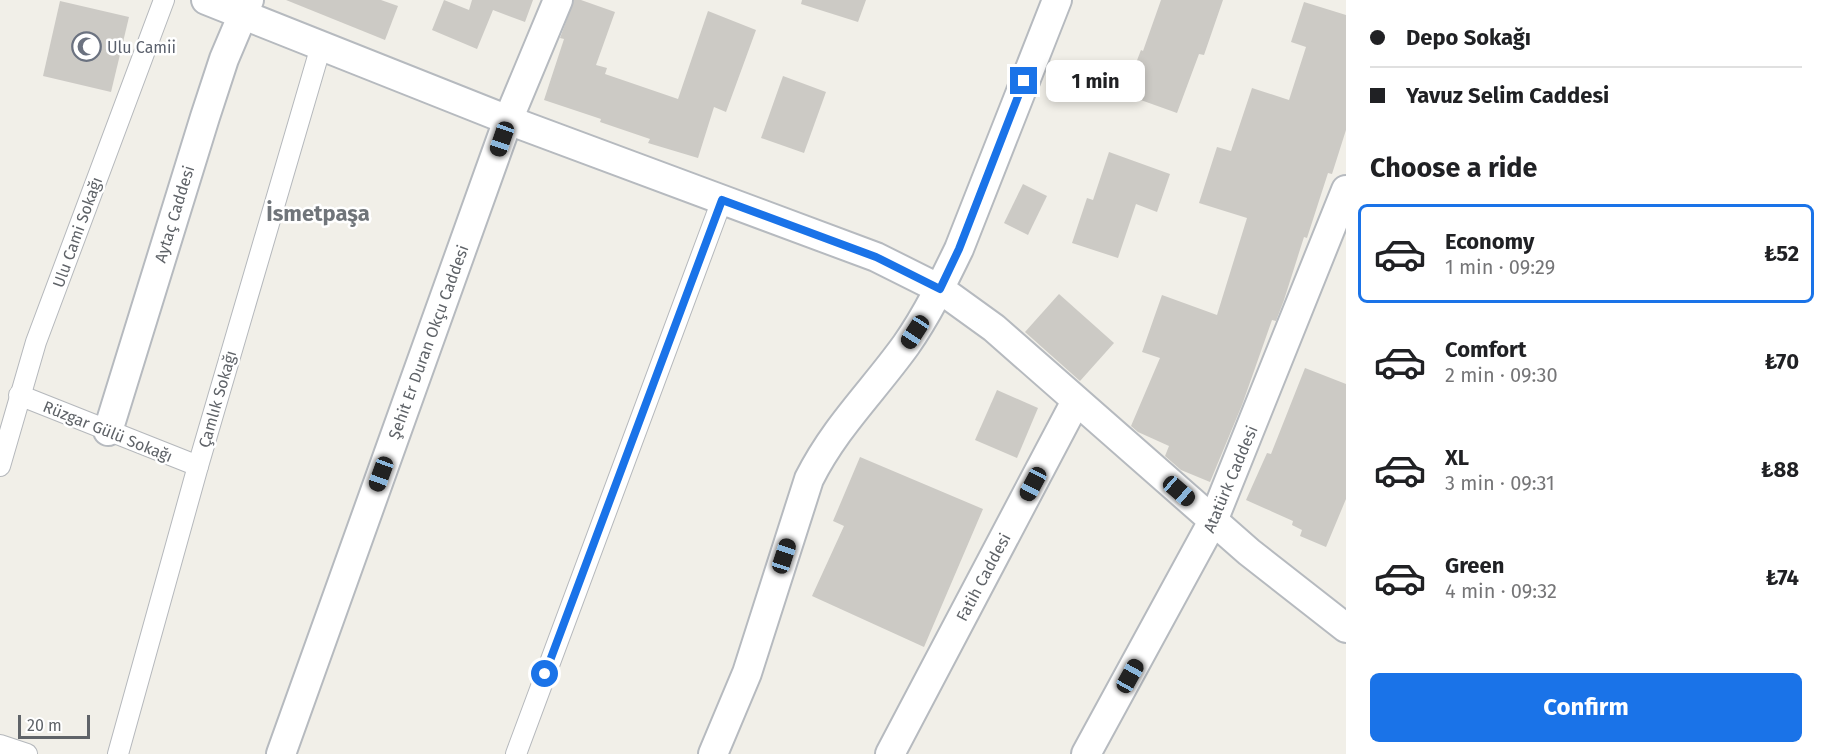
<!DOCTYPE html>
<meta charset="utf-8">
<style>
:root{--surface:#fff;--page:#f6f6f6;--text:#202124;--muted:#757577;--line:#e0e0e0;--accent:#1a73e8}
body{margin:0;font-family:"Fira Sans",sans-serif;background:var(--page);color:var(--text);height:100vh;display:flex;flex-direction:column;font-size:22px;white-space:nowrap}
*{box-sizing:border-box;margin:0}
p{font-size:20px;color:var(--muted)}
.icon{flex:none;width:33px;height:33px;fill:none;stroke:currentColor;stroke-width:2;stroke-linecap:round;stroke-linejoin:round}
.map{position:relative;flex:1;overflow:hidden}
.side{display:flex;flex-direction:column;background:var(--surface);width:480px}
.side>*{flex:none}
.banner{display:grid;align-content:center;height:132px;padding:0 24px;background:var(--surface)}
.scale{position:absolute;left:18px;bottom:15px;width:72px;box-sizing:border-box;padding-left:6px;border:3px solid #5f6368;border-top:0;font-size:16px;line-height:21px;white-space:nowrap;color:#5f6368;-webkit-text-stroke:4px #fff;paint-order:stroke}
.end{position:absolute;width:27px;height:27px;margin:-14px;border:8px solid #1a73e8;background:#fff;box-shadow:0 0 0 3px #fff}
.from{border-radius:50%}
.bubble{position:absolute;height:42px;border-radius:9px;background:var(--surface);box-shadow:0 3px 9px #0003;font-size:20px;font-weight:700;line-height:42px;text-align:center}
.car{position:absolute;width:18px;height:36px;margin:-18px -9px;border-radius:8px;box-shadow:0 0 4px 2px #0007;background:linear-gradient(#222 24%,#8ab4d8 0 40%,#222 0 76%,#8ab4d8 0 86%,#222 0)}
.banner b{display:flex;align-items:center;gap:21px;height:57px;font-size:22px}
.banner b+b{border-top:2px solid var(--line)}
.banner i{width:15px;height:15px;background:var(--text)}
ul{padding:0;list-style:none}
li{display:flex;align-items:center;gap:18px;height:99px;margin:0 12px 9px;padding:0 12px;border:3px solid transparent;border-radius:9px}
li div{flex:1}
li b{display:block;font-size:22px}
li em{font-style:normal;font-weight:700}
li.active{border-color:var(--accent)}
li>.icon{width:54px;height:54px;stroke-width:1.5}
h2{padding:0 24px;font-size:27px;line-height:72px}
.primary-button{display:flex;gap:12px;margin-top:auto;padding:12px 24px}
.primary-button a{flex:1;height:69px;border-radius:9px;background:var(--accent);color:#fff;font-size:24px;font-weight:700;line-height:69px;text-align:center}
main{display:flex;flex:1;min-height:0}
.map>svg:first-child{display:block}
.building{fill:#cccac5}
.lines{fill:none;stroke-linecap:round;stroke-linejoin:round}
.street-casing{stroke:#b5b8bc;stroke-width:22}
.secondary-casing{stroke:#b6babf;stroke-width:32}
.street{stroke:#fff;stroke-width:20}
.secondary{stroke:#fff;stroke-width:28}
.route{stroke:#1a73e8;stroke-width:8}
.labels{text-anchor:middle;stroke-width:5;stroke-linejoin:round;paint-order:stroke}
.worship-label{font-size:16px;fill:#5b616d;stroke:#fff;text-anchor:start}
.street-label{font-size:16px;fill:#5f6368;stroke:#fff}
.district-label{font-size:22px;font-weight:bold;fill:#70757a;stroke:#fff}
</style>
<main>
<div class="map">
<svg width="1346" height="754" viewBox="0 0 1346 754">
<rect width="100%" height="100%" fill="#f1efe8"/>
<g class="building">
<path d="M286,0h95l17,6 -13,34z"/>
<path d="M444,0l25,10 3,-10h61l-8,22 -32,-12 -16,39 -45,-19z"/>
<path d="M574,0h7l34,12 -19,53 11,3 -2,6 73,25 30,-88 48,19 -30,82 -12,-5 -16,51 -50,-15 2,-4 -50,-17 1,-3 -57,-19 20,-61 -4,-1z"/>
<path d="M802,0h64l-8,22 -57,-18z"/>
<path d="M1161,0h62l-19,55 -5,-1 -22,59 -53,-19 17,-44 2,1z"/>
<path d="M60,1l69,16 -18,75 -68,-16z"/>
<path d="M1304,2l42,13v115l-14,44 -4,-1 -21,65 -3,-1 -20,63 -8,21 -4,-1 -30,85 -32,77 -29,-12 -16,-14 4,-10 -31,-14 -7,-6 29,-68 -18,-6 20,-57 55,20 30,-97 -48,-15 18,-56 14,4 21,-63 37,12 17,-53 -15,-5z"/>
<path d="M783,76l43,16 -22,61 -43,-15z"/>
<path d="M1109,152l61,22 -13,38 -21,-8 -18,54 -46,-15 15,-45 6,2z"/>
<path d="M1023,184l24,12 -19,39 -24,-12z"/>
<path d="M1059,294l55,49 -34,38 -55,-49z"/>
<path d="M1305,368l41,16v115l-20,48 -26,-11 2,-6 -10,-5 1,-4 -47,-21 21,-47 4,1z"/>
<path d="M997,390l41,18 -21,50 -42,-18z"/>
<path d="M860,457l123,52 -59,138 -112,-51 32,-70 -11,-5z"/>
</g>
<g class="lines">
<defs>
<g id="street">
<path d="M19,395l179,71"/>
<path d="M0,466l36,-124 128,-342"/>
<path d="M0,745l27,9"/>
<path d="M118,754l80,-288 123,-420"/>
<path d="M516,754l206,-554"/>
</g>
<g id="secondary">
<path d="M206,0l302,120 368,137 64,32 54,39 255,224 97,76"/>
<path d="M108,431l97,-314 19,-58 25,-59"/>
<path d="M281,754l227,-634 50,-120"/>
<path d="M713,754l34,-81 62,-194c26,-52 64,-88 97,-134 21,-30 37,-63 53,-96l98,-249"/>
<path d="M890,754l186,-353"/>
<path d="M1086,754l127,-233 133,-331"/>
</g>
</defs>
<use href="#street" class="street-casing"/>
<use href="#secondary" class="secondary-casing"/>
<use href="#street" class="street"/>
<use href="#secondary" class="secondary"/>
</g>
<g class="lines">
<path class="route" d="M545,674l177,-474 154,57 64,32 19,-40 65,-168"/>
</g>
<defs>
<symbol id="mosque-ring" viewBox="-11 -11 22 22"><circle r="9.5" fill="#fff" stroke="#6b7280" stroke-width="1.5"/><path d="M3.5-4.9A6 6 0 1 0 3.5 4.9A5 5 0 1 1 3.5-4.9Z" fill="#6b7280"/></symbol>
</defs>
<g fill-rule="evenodd">
<use href="#mosque-ring" x="70" y="30" width="33" height="33"/>
</g>
<g class="labels">
<g class="worship-label">
<text x="107" y="53">Ulu Camii</text>
</g>
<g class="street-label">
<text transform="translate(174 214) rotate(-73)" y="6">Aytaç Caddesi</text>
<text transform="translate(77 232) rotate(-70)" y="6">Ulu Cami Sokağı</text>
<text transform="translate(428 342) rotate(-70)" y="6">Şehit Er Duran Okçu Caddesi</text>
<text transform="translate(217 399) rotate(-74)" y="6">Çamlık Sokağı</text>
<text transform="translate(108 431) rotate(22)" y="6">Rüzgar Gülü Sokağı</text>
<text transform="translate(1230 479) rotate(-67)" y="6">Atatürk Caddesi</text>
<text transform="translate(983 577) rotate(-62)" y="6">Fatih Caddesi</text>
</g>
<g class="district-label">
<text x="318" y="221">İsmetpaşa</text>
</g>
</g>
</svg>
<div class="scale">20 m</div>
<i class="end from" style="left:545px;top:674px"></i>
<i class="end" style="left:1024px;top:81px"></i>
<div class="bubble" style="left:1046px;top:60px;width:99px">1 min</div>
<i class="car" style="left:502px;top:139px;rotate:199deg"></i>
<i class="car" style="left:915px;top:332px;rotate:213deg"></i>
<i class="car" style="left:381px;top:474px;rotate:200deg"></i>
<i class="car" style="left:1033px;top:484px;rotate:208deg"></i>
<i class="car" style="left:1179px;top:491px;rotate:131deg"></i>
<i class="car" style="left:784px;top:556px;rotate:18deg"></i>
<i class="car" style="left:1130px;top:676px;rotate:29deg"></i>
</div>
<section class="side">
<div class="banner">
<b><i class="from"></i>Depo Sokağı</b>
<b><i></i>Yavuz Selim Caddesi</b>
</div>
<h2>Choose a ride</h2>
<ul>
<li class="active"><svg class="icon" aria-label="car" viewBox="0 0 24 24"><path d="M5 17H2v-5l4-1 3-4h7l3 4 3 1v5h-3M9 17h6M6 11h13"/><circle cx="7" cy="17" r="2"/><circle cx="17" cy="17" r="2"/></svg><div><b>Economy</b><p>1 min · 09:29</p></div><em>₺52</em></li>
<li><svg class="icon" aria-label="car" viewBox="0 0 24 24"><path d="M5 17H2v-5l4-1 3-4h7l3 4 3 1v5h-3M9 17h6M6 11h13"/><circle cx="7" cy="17" r="2"/><circle cx="17" cy="17" r="2"/></svg><div><b>Comfort</b><p>2 min · 09:30</p></div><em>₺70</em></li>
<li><svg class="icon" aria-label="car" viewBox="0 0 24 24"><path d="M5 17H2v-5l4-1 3-4h7l3 4 3 1v5h-3M9 17h6M6 11h13"/><circle cx="7" cy="17" r="2"/><circle cx="17" cy="17" r="2"/></svg><div><b>XL</b><p>3 min · 09:31</p></div><em>₺88</em></li>
<li><svg class="icon" aria-label="car" viewBox="0 0 24 24"><path d="M5 17H2v-5l4-1 3-4h7l3 4 3 1v5h-3M9 17h6M6 11h13"/><circle cx="7" cy="17" r="2"/><circle cx="17" cy="17" r="2"/></svg><div><b>Green</b><p>4 min · 09:32</p></div><em>₺74</em></li>
</ul>
<div class="primary-button"><a>Confirm</a></div>
</section>
</main>
